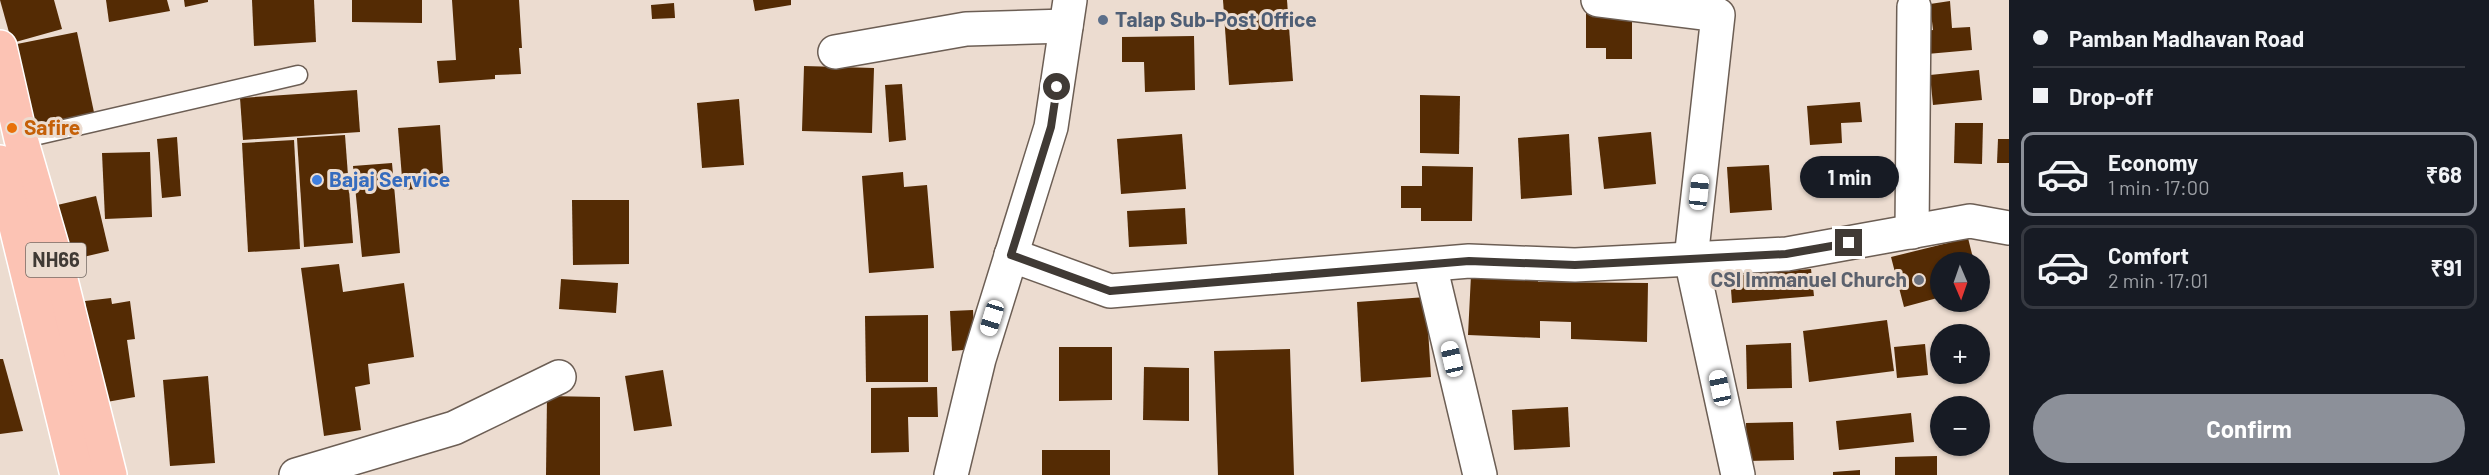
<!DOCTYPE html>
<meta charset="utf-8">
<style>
:root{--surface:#171b24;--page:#242831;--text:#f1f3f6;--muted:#9ea1a6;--line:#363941;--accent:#8c9099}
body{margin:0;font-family:Barlow,sans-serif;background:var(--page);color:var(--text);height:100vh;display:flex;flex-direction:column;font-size:22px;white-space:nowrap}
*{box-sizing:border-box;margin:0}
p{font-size:20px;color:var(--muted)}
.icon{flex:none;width:33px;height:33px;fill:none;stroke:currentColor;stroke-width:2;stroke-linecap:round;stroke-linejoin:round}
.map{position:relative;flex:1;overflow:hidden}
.panel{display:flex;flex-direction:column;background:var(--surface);width:480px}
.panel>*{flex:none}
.hud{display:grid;align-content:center;height:132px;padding:0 24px;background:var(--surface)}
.needle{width:39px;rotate:178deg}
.fabs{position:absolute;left:1930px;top:252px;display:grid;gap:12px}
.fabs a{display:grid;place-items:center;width:60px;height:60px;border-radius:50%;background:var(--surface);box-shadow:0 2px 4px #0004;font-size:30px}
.end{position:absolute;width:27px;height:27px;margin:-14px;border:8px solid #403a35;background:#fff;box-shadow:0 0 0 3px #fff}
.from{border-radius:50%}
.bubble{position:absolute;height:42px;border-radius:21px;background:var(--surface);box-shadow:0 2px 4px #0004;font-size:20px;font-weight:700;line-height:42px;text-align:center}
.car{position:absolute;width:18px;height:36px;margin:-18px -9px;border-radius:8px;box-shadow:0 0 4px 2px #0007;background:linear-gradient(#fff 24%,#345 0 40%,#fff 0 76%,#345 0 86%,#fff 0)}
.hud b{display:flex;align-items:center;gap:21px;height:57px;font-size:22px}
.hud b+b{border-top:2px solid var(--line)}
.hud i{width:15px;height:15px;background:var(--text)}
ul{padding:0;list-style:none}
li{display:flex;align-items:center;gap:18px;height:84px;margin:0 12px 9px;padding:0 12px;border:3px solid var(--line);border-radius:12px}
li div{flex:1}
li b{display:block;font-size:22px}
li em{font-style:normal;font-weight:700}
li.current{border-color:var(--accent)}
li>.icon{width:54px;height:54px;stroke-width:1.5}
.action{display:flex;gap:12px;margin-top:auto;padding:12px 24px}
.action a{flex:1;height:69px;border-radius:36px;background:var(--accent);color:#fff;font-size:24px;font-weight:700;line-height:69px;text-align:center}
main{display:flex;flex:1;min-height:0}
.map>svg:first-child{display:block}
.building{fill:#542b04}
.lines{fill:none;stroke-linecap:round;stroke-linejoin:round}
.service-casing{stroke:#6c5e54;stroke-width:21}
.minor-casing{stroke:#6c5e54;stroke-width:36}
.secondary-casing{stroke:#6c5e54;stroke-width:36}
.trunk-casing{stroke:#fff;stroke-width:36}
.service{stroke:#fff;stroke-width:18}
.minor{stroke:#fff;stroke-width:33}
.secondary{stroke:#fff;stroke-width:33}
.trunk{stroke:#fcc3b4;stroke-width:33}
.route{stroke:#403a35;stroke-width:8}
.service-dot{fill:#5c6f8a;stroke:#ecdcd0;stroke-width:2}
.food-dot{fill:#e8710a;stroke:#ecdcd0;stroke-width:2}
.shop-dot{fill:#3f7fe0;stroke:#ecdcd0;stroke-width:2}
.worship-dot{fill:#6b7280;stroke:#ecdcd0;stroke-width:2}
.labels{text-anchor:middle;stroke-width:6;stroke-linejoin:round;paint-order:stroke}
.shield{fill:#ecdcd0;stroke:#746b64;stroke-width:1.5}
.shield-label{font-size:20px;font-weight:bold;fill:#403a35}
.service-label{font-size:21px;font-weight:bold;fill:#4e5e75;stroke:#ecdcd0;text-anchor:start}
.food-label{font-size:21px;font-weight:bold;fill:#c56008;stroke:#ecdcd0;text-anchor:start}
.shop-label{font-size:21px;font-weight:bold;fill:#366cbe;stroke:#ecdcd0;text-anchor:start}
.worship-label{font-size:21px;font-weight:bold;fill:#5b616d;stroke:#ecdcd0;text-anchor:end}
</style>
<main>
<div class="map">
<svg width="2009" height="475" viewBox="0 0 2009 475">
<rect width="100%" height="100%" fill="#ecdcd0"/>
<g class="building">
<path d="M0,0h54l8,29 -50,14z"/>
<path d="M106,0h61l3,11 -61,11z"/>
<path d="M184,0h24v2l-23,5z"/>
<path d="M252,0h62l2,42 -62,4z"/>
<path d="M352,0h70v23l-70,-1z"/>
<path d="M452,0h67l3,48h-3l2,26 -26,1v4l-56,4 -2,-22 19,-1z"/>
<path d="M753,0h38v5l-36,6z"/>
<path d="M1223,0h64l6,81 -64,4z"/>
<path d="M1950,1l2,27 18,-1 2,23 -45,4 -2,-23 8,-1 -3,-26z"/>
<path d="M674,3l1,15 -23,1 -1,-14z"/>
<path d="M1586,10h46v49h-26v-11h-20z"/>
<path d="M77,32l18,85 -60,13 -18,-86z"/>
<path d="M1194,36l1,54 -50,2 -1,-30h-22v-25z"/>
<path d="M804,66l70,2 -2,65 -70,-2z"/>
<path d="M1979,70l3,30 -49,5 -3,-30z"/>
<path d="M902,84l4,56 -17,2 -4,-57z"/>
<path d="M357,90l3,42 -117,8 -3,-42z"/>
<path d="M1420,95l40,1 -1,58 -39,-1z"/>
<path d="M739,99l5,66 -42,3 -5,-65z"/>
<path d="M1860,102l2,20 -21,1 1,20 -32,2 -3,-39z"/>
<path d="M1955,123h28l-1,41 -28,-1z"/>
<path d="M440,125l4,62 -41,3 -5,-62z"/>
<path d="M1651,132l5,52 -52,5 -6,-52z"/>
<path d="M1182,134l4,55 -65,5 -4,-55z"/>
<path d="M1569,134l3,61 -51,4 -3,-61z"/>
<path d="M345,135l8,108 -49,4 -7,-109z"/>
<path d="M177,137l4,59 -19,2 -5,-59z"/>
<path d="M1998,139h11v24h-12z"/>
<path d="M294,140l6,109 -52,3 -6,-109z"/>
<path d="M150,152l2,65 -47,2 -3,-66z"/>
<path d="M392,163l8,90 -38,4 -9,-91z"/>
<path d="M1769,165l3,45 -42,3 -3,-46z"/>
<path d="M1422,166l51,1 -1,54h-51v-13h-20v-22h21z"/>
<path d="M903,172l1,15 23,-2 7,83 -65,5 -7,-97z"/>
<path d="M96,196l13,55 -43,10 -13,-55z"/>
<path d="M572,200h57v64l-56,1z"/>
<path d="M1185,208l2,36 -58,3 -2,-36z"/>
<path d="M1968,238l6,24h-33v35l-37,10 -13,-50z"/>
<path d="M339,264l4,28 61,-9 10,74 -46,7 2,20 -15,3 6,43 -37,6 -23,-168z"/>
<path d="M1811,269l3,27 -82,7 -2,-27z"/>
<path d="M1471,275l67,2v5l110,1 -1,59 -76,-3v-17l-31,-1v17l-72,-3z"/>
<path d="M561,279l57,4 -2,30 -57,-4z"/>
<path d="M1426,297l5,80 -70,5 -4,-80z"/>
<path d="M111,298l1,6 18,-3 5,38 -8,1 8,57 -34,6 -16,-102z"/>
<path d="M973,310l2,39 -23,2 -2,-40z"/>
<path d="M928,315v67h-62l-1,-66z"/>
<path d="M1887,320l7,51 -85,11 -6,-51z"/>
<path d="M1791,343l1,45 -45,1 -1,-44z"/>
<path d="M1925,344l3,31 -31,3 -3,-31z"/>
<path d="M1059,347h53v53l-53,1z"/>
<path d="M1290,349l4,126h-76l-4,-124z"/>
<path d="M0,359h3l20,72 -23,3z"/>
<path d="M1144,367l45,1v53l-46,-1z"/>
<path d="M663,370l9,56 -38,5 -9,-55z"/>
<path d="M208,376l7,87 -45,3 -7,-86z"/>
<path d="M937,387l1,30h-30l1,35 -38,1v-65z"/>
<path d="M547,396l53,1v78h-54z"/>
<path d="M1568,407l2,40 -56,3 -2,-40z"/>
<path d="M1911,413l3,29 -75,8 -3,-29z"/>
<path d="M1793,422l1,38 -47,1 -1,-38z"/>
<rect x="1042" y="450" width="68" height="25"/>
<path d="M1937,456v19h-42v-18z"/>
<path d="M1860,470v5h-27v-3z"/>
</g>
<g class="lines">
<defs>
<path id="service" d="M21,139l277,-64"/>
<g id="minor">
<path d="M1598,0l120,15 -27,244 47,216"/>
<path d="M835,52l131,-23 100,-3"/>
<path d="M1912,232l2,-225"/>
<path d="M1011,255l99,36 359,-30 106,4 212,-11 183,-33 39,7"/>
<path d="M1430,265l50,210"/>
<path d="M296,475l158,-47 105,-51"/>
</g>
<path id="secondary" d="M951,475l28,-116 72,-232 19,-127"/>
<g id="trunk">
<path d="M0,47l21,92 34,117 55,219"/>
<path d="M0,162l77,313"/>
</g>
</defs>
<use href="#service" class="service-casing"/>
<use href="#minor" class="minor-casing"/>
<use href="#secondary" class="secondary-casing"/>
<use href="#trunk" class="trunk-casing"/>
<use href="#service" class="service"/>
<use href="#minor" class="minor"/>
<use href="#secondary" class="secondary"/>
<use href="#trunk" class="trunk"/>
</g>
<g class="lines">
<path class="route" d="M1057,87l-6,40 -40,128 99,36 359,-30 106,4 211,-11 63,-11"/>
</g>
<circle class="service-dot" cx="1103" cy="20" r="6"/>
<circle class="food-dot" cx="12" cy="128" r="6"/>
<circle class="shop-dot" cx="317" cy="180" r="6"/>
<circle class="worship-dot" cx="1919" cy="280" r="6"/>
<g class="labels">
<rect class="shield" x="26" y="243" width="60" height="34" rx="4.5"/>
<g class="shield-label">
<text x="56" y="267">NH66</text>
</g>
<g class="service-label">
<text x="1115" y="27">Talap Sub-Post Office</text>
</g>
<g class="food-label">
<text x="24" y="135">Safire</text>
</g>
<g class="shop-label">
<text x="329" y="187">Bajaj Service</text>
</g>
<g class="worship-label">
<text x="1907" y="287">CSI Immanuel Church</text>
</g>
</g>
</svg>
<div class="fabs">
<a><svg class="needle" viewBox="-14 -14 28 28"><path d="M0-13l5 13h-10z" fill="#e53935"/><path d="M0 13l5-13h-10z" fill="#9ea1a6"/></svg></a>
<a>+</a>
<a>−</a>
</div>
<i class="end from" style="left:1057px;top:87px"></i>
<i class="end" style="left:1849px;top:243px"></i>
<div class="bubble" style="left:1800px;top:156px;width:99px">1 min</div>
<i class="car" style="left:1699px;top:192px;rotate:6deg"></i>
<i class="car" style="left:992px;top:318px;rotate:197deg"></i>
<i class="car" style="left:1452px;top:359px;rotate:347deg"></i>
<i class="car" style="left:1720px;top:388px;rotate:348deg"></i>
</div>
<section class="panel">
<div class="hud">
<b><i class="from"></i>Pamban Madhavan Road</b>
<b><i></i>Drop-off</b>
</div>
<ul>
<li class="current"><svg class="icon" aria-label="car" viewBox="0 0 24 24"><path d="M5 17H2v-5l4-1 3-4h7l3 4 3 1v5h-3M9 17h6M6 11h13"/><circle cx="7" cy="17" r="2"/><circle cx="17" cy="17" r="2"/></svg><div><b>Economy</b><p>1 min · 17:00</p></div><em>₹68</em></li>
<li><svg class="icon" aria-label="car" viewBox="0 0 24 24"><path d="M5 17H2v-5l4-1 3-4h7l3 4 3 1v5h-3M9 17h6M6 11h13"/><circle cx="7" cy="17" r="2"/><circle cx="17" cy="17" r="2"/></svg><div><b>Comfort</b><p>2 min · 17:01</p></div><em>₹91</em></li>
</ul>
<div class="action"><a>Confirm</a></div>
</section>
</main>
